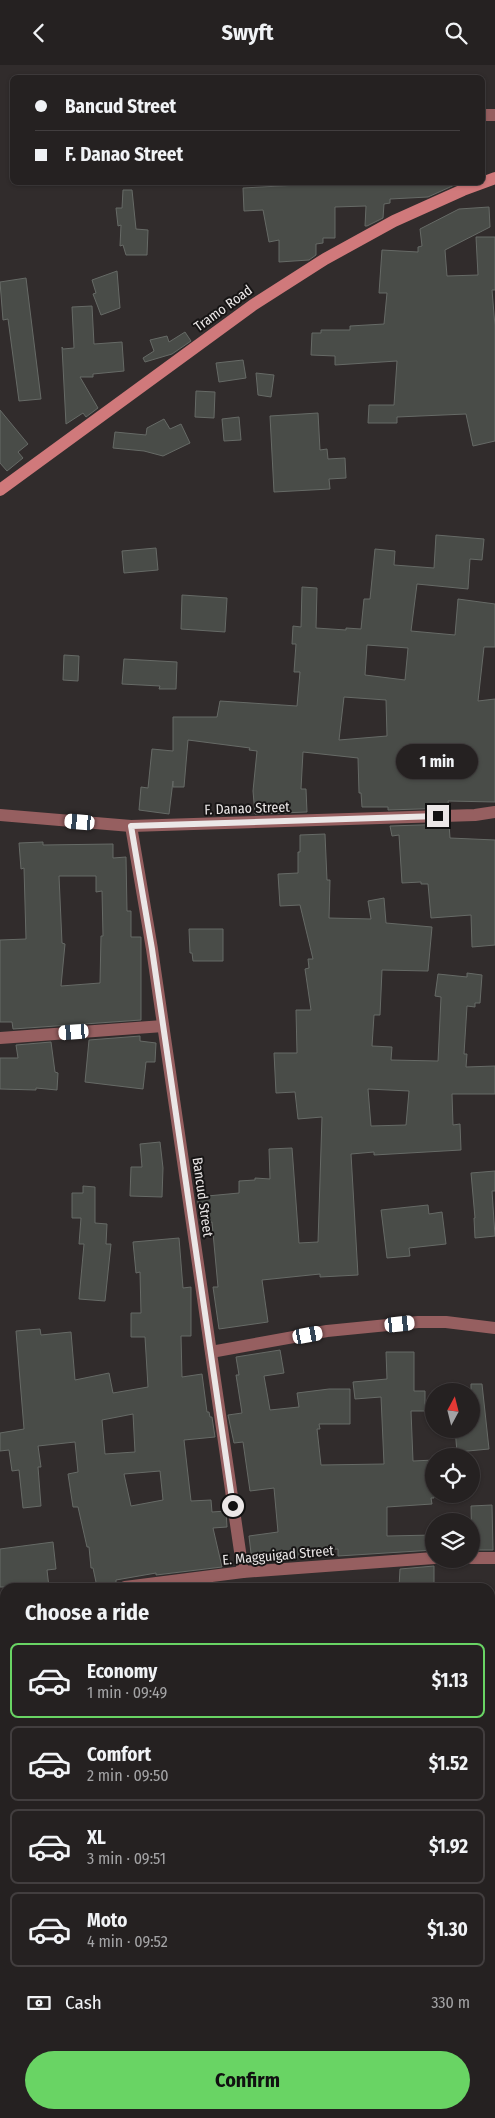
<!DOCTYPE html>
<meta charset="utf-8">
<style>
:root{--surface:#252121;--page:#312e2e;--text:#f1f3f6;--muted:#a3a3a5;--line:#423e3f;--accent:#69d464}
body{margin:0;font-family:"Fira Sans Condensed",sans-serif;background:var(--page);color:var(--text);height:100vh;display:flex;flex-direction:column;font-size:19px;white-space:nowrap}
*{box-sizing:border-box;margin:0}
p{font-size:16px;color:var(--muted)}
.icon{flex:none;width:28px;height:28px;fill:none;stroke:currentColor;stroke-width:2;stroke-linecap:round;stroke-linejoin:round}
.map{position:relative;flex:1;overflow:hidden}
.sheet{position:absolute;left:0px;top:1518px;width:495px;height:536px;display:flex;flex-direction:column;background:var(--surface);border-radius:15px 15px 0 0;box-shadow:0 1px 4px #0004,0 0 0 1px var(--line)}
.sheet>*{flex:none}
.guide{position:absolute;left:10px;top:10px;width:475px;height:110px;border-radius:8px;box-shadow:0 1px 4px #0004,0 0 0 1px var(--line);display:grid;align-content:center;height:110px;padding:0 25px;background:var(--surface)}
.needle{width:32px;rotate:7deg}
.buttons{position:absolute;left:425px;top:1318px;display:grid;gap:10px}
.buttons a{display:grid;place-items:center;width:55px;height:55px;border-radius:50%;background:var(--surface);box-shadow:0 1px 4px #0004,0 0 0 1px var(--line);font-size:25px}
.end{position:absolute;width:22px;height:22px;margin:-11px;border:6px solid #ebe7e7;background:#111;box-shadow:0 0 0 2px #111}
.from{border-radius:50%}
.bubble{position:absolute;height:35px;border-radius:18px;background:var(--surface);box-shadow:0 1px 4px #0004,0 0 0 1px var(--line);font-size:16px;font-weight:700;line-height:35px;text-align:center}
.car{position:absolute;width:15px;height:30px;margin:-15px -8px;border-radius:6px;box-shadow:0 0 4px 1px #0007;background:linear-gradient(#fff 24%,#345 0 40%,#fff 0 76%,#345 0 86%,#fff 0)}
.guide b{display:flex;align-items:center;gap:18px;height:48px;font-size:19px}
.guide b+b{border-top:1px solid var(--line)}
.guide i{width:12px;height:12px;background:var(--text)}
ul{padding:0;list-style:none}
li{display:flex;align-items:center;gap:15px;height:75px;margin:0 10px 8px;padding:0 15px;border:2px solid var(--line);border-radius:8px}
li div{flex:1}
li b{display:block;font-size:19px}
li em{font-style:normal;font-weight:700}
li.on{border-color:var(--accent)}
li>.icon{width:45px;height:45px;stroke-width:1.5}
h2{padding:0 25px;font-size:22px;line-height:60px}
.pay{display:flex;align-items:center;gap:12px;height:55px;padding:0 25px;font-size:19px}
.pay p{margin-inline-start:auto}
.cta{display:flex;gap:10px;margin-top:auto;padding:10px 25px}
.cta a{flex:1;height:58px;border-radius:30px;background:var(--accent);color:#111;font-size:20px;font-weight:700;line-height:58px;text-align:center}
header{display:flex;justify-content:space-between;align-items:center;height:65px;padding:0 25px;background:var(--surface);font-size:22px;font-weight:700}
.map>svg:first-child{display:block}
.built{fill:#403434}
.building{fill:#494c48;stroke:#666a66;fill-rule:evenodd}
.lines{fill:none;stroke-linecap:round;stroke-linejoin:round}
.street{stroke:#965f60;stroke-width:12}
.secondary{stroke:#d0797b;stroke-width:12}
.route{stroke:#ebe7e7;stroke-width:6}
.labels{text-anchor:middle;stroke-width:4;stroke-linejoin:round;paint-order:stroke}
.street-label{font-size:14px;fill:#ebe7e7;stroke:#171515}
</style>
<header><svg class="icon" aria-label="back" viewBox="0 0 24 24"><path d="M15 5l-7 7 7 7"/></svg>Swyft<svg class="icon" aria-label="search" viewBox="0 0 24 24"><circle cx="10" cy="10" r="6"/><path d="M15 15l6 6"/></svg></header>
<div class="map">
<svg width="495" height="2053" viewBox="0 0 495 2053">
<rect width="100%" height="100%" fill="#312c2c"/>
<rect class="built" x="302" y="2049" width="148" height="4"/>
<g class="building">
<path d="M336,118h123l-31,14 -38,2v4l-6,1 -1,14 -16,8h-2l1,-20 -31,1v31h-12v5l-7,1v11l-7,5 -30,2v-22l-10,2 -6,-32 -19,1 -1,-23z"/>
<path d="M123,125h9l4,39 12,1 -1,25h-21l-3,-10 -3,1 1,-21 -3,1 -2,-18h6z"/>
<path d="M489,142l1,20 -45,23 2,26 31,-1 -2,-38h19v53h-3l3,36v115l-22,5 -7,-32 -69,3v6h-29l1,-18h25l3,-44 -62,4v-9l-24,-1 1,-22h9v-3h29v-4l34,-2 3,-31h-8l3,-43 36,2v-5l4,-1 -2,-17 39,-20z"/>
<path d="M117,206l3,37 -19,7 -8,-21 3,-1 -4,-13z"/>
<path d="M26,213l15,121 -22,2 -11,-82 -5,1 -3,-38z"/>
<path d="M92,241l2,38 28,-2 2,29 -31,3v3h-13l18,31 -12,9 -3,-4 -17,11 -4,-77 1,2 11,-1 -2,-41z"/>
<path d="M185,267l6,9 -19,13 -27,8 -2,-4 11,-7 -4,-11 17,-4 2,6z"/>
<path d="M243,295l3,18 -27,4 -3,-19z"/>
<path d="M256,308l18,2 -3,22 -13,-2z"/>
<path d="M196,326l19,1 -1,26 -19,-1z"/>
<path d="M0,345l28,34 -10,8 5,6 -16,13 -7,-8z"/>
<path d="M318,348l2,37 7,-1 1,10 17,-1 1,20 -17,1 1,10 -56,3 -4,-76z"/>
<path d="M239,352l2,23 -17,1 -2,-22z"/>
<path d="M164,354l6,10 11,-5 9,19 -27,13 -19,-5 -31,-3 2,-16 31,3 1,-7z"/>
<path d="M436,470l48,4 -2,21 -12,-1 -2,30 -51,-5 -6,47 44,4 3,-36 37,5v43h-11l-6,54 17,-2v103l-47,-1 1,7 -61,2v-3h-26l-1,-14h-2l-1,-35 -55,-6 -2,37h5l1,23 -52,2 -2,-23 4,-40 -8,-1 1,-2 -62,-8 -4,47h-11v-6l-4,33 -30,-4 2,-23 7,1 4,-39 21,2v-34h44l3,-16 77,5 3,-34h-6l2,-28h-4l1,-18 8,1 1,-40 15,1 -1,40 30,2v-2l15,1 3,-30h6l5,-50 20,2 -1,14 40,3zM367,580l41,3 -3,32 -40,-5zM344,632l42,3 1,36 -48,4z"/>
<path d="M156,483l2,22 -34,3 -2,-22z"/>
<path d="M182,530l45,3 -2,34 -44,-3z"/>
<path d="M64,590l15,1 -1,25 -15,-1z"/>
<path d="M124,594l53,3 -1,27h-17l1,-3 -38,-2z"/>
<path d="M449,759l1,14 45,2v105l-23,2 -1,-32 -40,3 -3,-34h-7v-2l-19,1 -3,-48 -7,1 -2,-10z"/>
<path d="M325,769l2,46h3l-1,38 42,1 -3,-18 16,-3 2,25 46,4 -4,44 -46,-1 -2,45h-6l-2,31 20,1 -1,13 47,1 3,-64 -6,-1 3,-22 29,3v-4l15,2 -2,28h-5v4l-8,-1 -3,48h3l-1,13 29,-1v28h-43l1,31 7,-1 1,26 -87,5v-3l-23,2 7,121 -38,2v-3l-58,6 6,42 -49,7 -6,-42h5l-6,-65 -10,2 -5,-27 42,-4v-12l16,-1v-2l15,1 -1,-30 23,-1 7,95 19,-1 4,-125 -24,2 -3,-27 -19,1 -2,-40h23l-1,-43h15l-6,-41 4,-1 -1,-9h5l-13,-54 -20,1 -2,-32 20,-1v-21h2v-17zM368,1024l41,2 -3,34 -35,1z"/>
<path d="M43,777v3l70,-1v14l13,-1 1,54h4v26h10v83l-128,9 -1,-7h-12v-82l26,-1 -2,-71 -3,1 -2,-26zM59,811h37v16l6,-1 1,45h-2l-1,47 -39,3 4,-42 -3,-1z"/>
<path d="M189,864h34v32h-30l-1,-8h-2z"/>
<path d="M140,971v5l16,2 -1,19h-9l-3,27 -58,-7 4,-42z"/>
<path d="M51,977l4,30 3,1 -1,17 -21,-2v2l-36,-1v-31h18l-2,-13z"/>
<path d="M160,1077l3,26 -1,29 -32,-1 1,-29h11l-2,-23z"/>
<path d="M495,1106v20h-3l3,45 -20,2 -1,-20h1l-4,-45z"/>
<path d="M83,1121l12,1v36l12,1 -1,20h5l-6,57 -26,-2 5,-55h-5l2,-26h-9v-25h11z"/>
<path d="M428,1140l1,9 13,-2 4,32 -37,4 1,8 -23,2 -6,-48z"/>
<path d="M179,1173l4,50 8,-1v49h-10l1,41 20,-3 5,38h2l1,5h2l3,20 -31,3 7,61 20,-1 1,12 14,-1 1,16 -14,1 9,39 -66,8v-2l-40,7v4l-19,3 -4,-19h-2l-2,-21h-2l-9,-40h-5l-5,-33 10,-2 -3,-30 -37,4 3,21h-3l3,39 -18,2 -4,-38 -7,1 -3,-21 -9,1v-18l24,-4 -8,-98 24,-2 1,6 30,-3 4,48 34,-7 4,20 35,-6 -3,-50h-14v-24h10l-1,-41 -4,1 -3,-31zM133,1349l2,38 -30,2 -3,-34zM160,1406l3,29 -32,6 -7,-32z"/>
<path d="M280,1285l4,23 -20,3 6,34 29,-3 -2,-14 32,-4h21v35h-31l1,5h-3l4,36 63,-1 -3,-67 -26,2 -2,-17 34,-3 -1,-27h28v39h11v20h-14l2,50 21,-1v38h-3l1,6 -45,3v29l47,-1v15l-96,6v-7l-32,2v6l-54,5 -3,-26 29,-4 -4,-44 -24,3 -7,-49 -9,1 -6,-28 14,-2 -6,-38h3l-3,-18z"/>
<path d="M471,1319h11l7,65 -32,3 -2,-23h16z"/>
<path d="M492,1440l1,45h-21l-1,-44z"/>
<path d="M53,1477l3,27 -9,1 2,17h-49v-38z"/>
<path d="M434,1501v21h-35l1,-18z"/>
</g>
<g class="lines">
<g class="street">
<path d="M482,50h13"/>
<path d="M0,750l131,11 344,-11 20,-3"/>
<path d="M131,761l21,123 91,623"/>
<path d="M0,973l163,-12"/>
<path d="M211,1287l116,-21 91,-9h28l49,6"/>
<path d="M471,1493h24"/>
<path d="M125,1522l118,-15 191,-14"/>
<path d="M0,1538h5"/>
</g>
<path class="secondary" d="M0,425l253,-185 72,-46 69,-38 69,-31 32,-12"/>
</g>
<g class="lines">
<path class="route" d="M233,1441l-81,-557 -21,-123 307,-10"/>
</g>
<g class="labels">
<g class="street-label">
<text transform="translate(223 243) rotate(-36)" y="5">Tramo Road</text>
<text transform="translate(247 743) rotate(-2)" y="5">F. Danao Street</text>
<text transform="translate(203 1132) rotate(82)" y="5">Bancud Street</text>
<text transform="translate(278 1490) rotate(-5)" y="5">E. Magguigad Street</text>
</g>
</g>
</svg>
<div class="buttons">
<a><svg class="needle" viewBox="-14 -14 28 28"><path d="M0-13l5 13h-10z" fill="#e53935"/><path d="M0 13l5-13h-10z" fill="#a3a3a5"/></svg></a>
<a><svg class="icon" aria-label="locate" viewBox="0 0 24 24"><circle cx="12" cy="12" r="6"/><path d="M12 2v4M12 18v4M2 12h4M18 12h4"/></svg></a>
<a><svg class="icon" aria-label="layers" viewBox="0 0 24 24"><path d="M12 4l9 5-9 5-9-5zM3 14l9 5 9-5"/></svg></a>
</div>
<i class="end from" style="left:233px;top:1441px"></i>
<i class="end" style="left:438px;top:751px"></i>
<div class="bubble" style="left:396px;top:679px;width:82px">1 min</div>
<i class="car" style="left:80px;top:757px;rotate:275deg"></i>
<i class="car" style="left:74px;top:967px;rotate:266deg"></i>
<i class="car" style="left:400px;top:1259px;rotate:84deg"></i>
<i class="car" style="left:308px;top:1270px;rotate:80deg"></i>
<div class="guide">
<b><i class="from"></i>Bancud Street</b>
<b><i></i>F. Danao Street</b>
</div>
<section class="sheet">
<h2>Choose a ride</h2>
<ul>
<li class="on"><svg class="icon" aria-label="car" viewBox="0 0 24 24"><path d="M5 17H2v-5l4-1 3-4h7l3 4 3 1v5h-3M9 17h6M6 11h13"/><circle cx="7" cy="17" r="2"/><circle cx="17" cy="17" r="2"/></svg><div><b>Economy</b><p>1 min · 09:49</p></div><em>$1.13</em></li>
<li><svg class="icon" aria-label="car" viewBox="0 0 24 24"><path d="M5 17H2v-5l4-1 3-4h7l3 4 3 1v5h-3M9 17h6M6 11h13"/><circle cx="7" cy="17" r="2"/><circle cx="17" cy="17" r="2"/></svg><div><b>Comfort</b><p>2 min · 09:50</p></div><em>$1.52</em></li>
<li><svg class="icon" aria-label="car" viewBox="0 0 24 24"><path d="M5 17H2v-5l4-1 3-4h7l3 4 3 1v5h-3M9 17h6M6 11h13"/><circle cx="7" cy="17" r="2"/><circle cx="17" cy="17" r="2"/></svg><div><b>XL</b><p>3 min · 09:51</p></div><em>$1.92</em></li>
<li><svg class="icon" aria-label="car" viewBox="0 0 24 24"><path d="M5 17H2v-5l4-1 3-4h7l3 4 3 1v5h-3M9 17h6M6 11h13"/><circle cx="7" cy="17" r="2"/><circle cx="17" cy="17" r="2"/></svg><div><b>Moto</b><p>4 min · 09:52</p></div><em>$1.30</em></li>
</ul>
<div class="pay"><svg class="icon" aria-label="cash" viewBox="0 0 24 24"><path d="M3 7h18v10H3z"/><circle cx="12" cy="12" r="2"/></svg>Cash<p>330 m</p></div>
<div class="cta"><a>Confirm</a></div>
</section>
</div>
